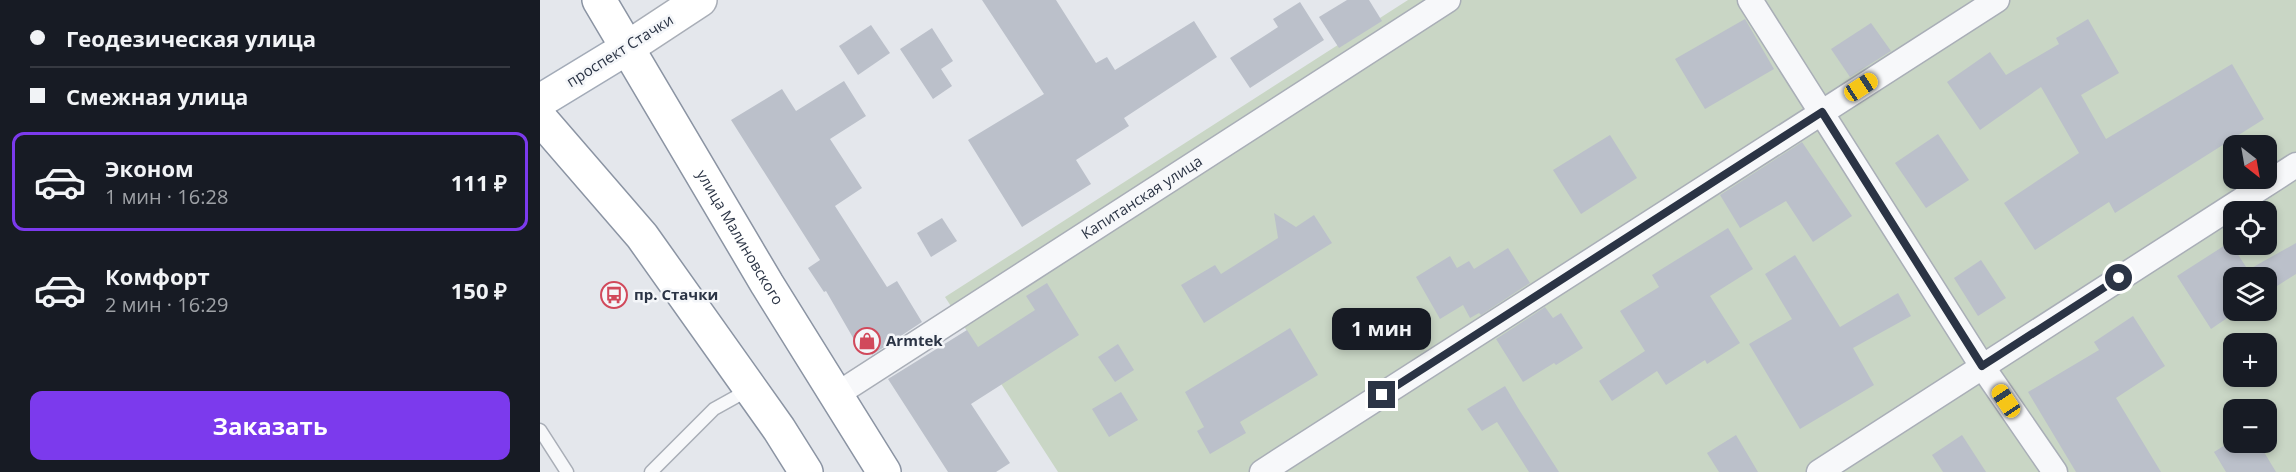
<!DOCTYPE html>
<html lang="ru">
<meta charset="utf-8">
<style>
:root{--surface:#171b24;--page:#20242c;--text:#f1f3f6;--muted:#9ea1a6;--line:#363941;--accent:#7c3aed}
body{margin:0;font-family:"Open Sans",sans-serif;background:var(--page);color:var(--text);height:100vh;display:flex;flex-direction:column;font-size:22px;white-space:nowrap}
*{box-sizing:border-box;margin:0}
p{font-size:20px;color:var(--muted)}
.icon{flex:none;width:33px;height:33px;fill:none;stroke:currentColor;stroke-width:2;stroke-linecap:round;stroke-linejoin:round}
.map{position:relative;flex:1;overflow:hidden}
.drawer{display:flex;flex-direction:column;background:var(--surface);width:540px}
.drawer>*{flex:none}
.hud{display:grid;align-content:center;height:132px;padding:0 30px;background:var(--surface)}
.needle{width:39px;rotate:149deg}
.tools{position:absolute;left:1683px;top:135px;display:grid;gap:12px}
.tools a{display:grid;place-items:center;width:54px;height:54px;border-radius:12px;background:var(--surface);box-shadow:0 3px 9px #0003;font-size:30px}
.end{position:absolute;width:27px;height:27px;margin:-14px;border:8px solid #2b3445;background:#fff;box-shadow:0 0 0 3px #fff}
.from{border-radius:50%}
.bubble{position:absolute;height:42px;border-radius:12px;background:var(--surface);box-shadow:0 3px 9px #0003;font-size:20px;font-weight:700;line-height:42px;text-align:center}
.car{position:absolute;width:18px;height:36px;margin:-18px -9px;border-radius:8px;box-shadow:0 0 4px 2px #0007;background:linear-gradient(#f5c518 24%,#345 0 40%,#f5c518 0 76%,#345 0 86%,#f5c518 0)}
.hud b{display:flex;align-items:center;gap:21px;height:57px;font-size:22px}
.hud b+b{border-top:2px solid var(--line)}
.hud i{width:15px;height:15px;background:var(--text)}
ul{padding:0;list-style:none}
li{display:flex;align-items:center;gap:18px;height:99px;margin:0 12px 9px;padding:0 18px;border:3px solid transparent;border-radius:12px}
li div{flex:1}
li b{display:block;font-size:22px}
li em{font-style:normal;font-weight:700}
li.selected{border-color:var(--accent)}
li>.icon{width:54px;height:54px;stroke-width:1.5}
.cta{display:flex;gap:12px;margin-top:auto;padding:12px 30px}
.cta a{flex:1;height:69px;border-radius:12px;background:var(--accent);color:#fff;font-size:24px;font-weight:700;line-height:69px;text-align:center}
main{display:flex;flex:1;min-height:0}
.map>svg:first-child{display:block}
.green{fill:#c9d6c5;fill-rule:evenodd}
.building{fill:#bbc0ca}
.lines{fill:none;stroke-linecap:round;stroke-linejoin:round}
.lane-casing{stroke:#a9aeb7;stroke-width:15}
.street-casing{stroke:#a9aeb7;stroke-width:27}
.secondary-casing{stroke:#a9aeb7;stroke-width:36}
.primary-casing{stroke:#a3abb8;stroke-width:36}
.highway-casing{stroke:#8b94a3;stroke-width:36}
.lane{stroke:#f7f8fa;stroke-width:12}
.street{stroke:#f7f8fa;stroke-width:24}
.secondary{stroke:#fff;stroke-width:33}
.primary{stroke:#fff;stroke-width:33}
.highway{stroke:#fff;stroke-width:33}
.route{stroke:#2b3445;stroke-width:8}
.labels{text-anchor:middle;stroke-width:5;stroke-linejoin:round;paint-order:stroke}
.street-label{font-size:15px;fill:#2b3445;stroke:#f4f6f9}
.poi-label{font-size:15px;font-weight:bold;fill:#2b3445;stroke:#f4f6f9;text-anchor:start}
</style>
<main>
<section class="drawer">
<div class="hud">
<b><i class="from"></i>Геодезическая улица</b>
<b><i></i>Смежная улица</b>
</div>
<ul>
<li class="selected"><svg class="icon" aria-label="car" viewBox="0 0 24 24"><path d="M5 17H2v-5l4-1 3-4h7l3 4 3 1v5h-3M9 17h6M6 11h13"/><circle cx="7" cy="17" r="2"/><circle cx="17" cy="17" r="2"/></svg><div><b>Эконом</b><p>1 мин · 16:28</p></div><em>111 ₽</em></li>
<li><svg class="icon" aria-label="car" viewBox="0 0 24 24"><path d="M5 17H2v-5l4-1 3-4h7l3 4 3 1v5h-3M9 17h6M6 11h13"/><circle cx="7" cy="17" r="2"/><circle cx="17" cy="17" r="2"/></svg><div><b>Комфорт</b><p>2 мин · 16:29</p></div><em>150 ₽</em></li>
</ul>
<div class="cta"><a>Заказать</a></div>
</section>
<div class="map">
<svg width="1756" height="472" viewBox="0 0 1756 472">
<rect width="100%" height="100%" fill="#e4e7ec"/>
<path class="green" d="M868,0h888v472h-1238l-113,-175zM1694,146h32v32h-32zM1694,212h32v32h-32zM1694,278h32v32h-32zM1694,344h32v32h-32zM1694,410h32v32h-32z"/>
<g class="building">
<path d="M442,0h74l40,63 11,-6 8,13 79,-49 23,36 -93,61 5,8 -53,34 15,24 -69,43 -54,-87 76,-46z"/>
<path d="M807,0h22l13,21 -43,27 -20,-31z"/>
<path d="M760,2l24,38 -74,48 -20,-30 48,-31 -5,-8z"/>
<path d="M1205,19l29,50 -69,40 -30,-50z"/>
<path d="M1548,19l31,54 -38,22 25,44 126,-75 32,55 -149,94 -6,-11 -74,48 -31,-47 75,-50 -38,-66 -61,43 -33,-48 43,-30 16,23 53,-31 -3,-6z"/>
<path d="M1331,23l20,28 -41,26 -19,-28z"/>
<path d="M331,25l19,28 -32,22 -19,-29z"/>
<path d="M392,28l21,33 -12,8 11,17 -19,13 -33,-50z"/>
<path d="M304,81l22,35 -36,23 32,49 -27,18 52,81 10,-6 25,41 -50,33 -2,-4 -7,4 -37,-64 -2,1 -16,-24 12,-8 -89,-140 51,-31 14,22z"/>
<path d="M1398,134l31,46 -43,28 -31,-45z"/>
<path d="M1070,135l27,43 -56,36 -28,-44z"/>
<path d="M1262,142l50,74 -39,26 -27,-41 -46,27 -20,-33z"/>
<path d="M734,213l22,14 18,-12 18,28 -128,80 -23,-38 34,-20 6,9 57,-36z"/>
<path d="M402,218l15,23 -26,16 -14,-24z"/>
<path d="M1188,228l25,41 -43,27 30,47 -33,21 -2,-4 -39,25 -9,-14 -45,30 -13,-20 46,-30 -25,-40 39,-24 -7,-12z"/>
<path d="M1690,242l18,28 48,-27v31l-30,19v-15h-32v32h5l-28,19 -34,-53z"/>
<path d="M968,248l22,35 -49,32 -2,-2 -9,5 -7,-13 -23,14 -24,-42 34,-21 7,12 12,-7 5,8z"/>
<path d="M1255,255l45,72 58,-34 13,23 -58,32 21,37 -74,44 -51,-85 43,-25 -27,-45z"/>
<path d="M1441,260l25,38 -28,18 -24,-38z"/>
<path d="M507,283l32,52 -108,69 39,59 -14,9h-48l-60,-93 79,-49 11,17 57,-37 -9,-14z"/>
<path d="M1005,307l8,11 8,-5 22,35 -27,17 -2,-2 -31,19 -27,-43z"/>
<path d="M1593,316l32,50 -49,32 45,74h-85l-48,-80 71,-42 -5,-8z"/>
<path d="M750,328l28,47 -78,47 6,11 -36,21 -13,-23 7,-4 -19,-35z"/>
<path d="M578,344l16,26 -19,12 -17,-25z"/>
<path d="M965,386l13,22 41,64h-30l-32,-50 -15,9 -15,-22z"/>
<path d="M581,392l17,28 -29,17 -17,-28z"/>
<path d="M1196,435l22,37h-39l-12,-19z"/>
<path d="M1422,435l24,37h-43l-11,-17z"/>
<path d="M1690,442h28l18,30h-50l-12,-20z"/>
</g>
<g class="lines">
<defs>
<g id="lane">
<path d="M0,430l27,42"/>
<path d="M111,472l63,-63 36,-20"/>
</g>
<g id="street">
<path d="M1210,0l232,366 73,106"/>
<path id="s1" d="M296,395l612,-395"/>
<path d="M722,472l735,-472"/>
<path d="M1279,472l477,-307"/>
</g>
<path id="secondary" d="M87,48l73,-48"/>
<path id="primary" d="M0,101l87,-53"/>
<g id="highway">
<path id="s2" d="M59,0l168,284 117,188"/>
<path d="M0,118l102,118 137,193 27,43"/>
</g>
</defs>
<use href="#lane" class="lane-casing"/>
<use href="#street" class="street-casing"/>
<use href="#secondary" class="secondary-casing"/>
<use href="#primary" class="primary-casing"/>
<use href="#highway" class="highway-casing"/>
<use href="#lane" class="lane"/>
<use href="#street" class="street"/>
<use href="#secondary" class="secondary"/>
<use href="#primary" class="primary"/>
<use href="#highway" class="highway"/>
</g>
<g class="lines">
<path class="route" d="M842,395l440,-283 160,254 137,-88"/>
</g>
<defs>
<symbol id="bus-ring" viewBox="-11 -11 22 22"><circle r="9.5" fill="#f4f6f9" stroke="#d1495b" stroke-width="1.5"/><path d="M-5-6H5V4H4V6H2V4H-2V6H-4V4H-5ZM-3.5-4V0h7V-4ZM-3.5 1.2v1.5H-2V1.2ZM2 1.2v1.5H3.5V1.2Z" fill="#d1495b"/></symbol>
<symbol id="shop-ring" viewBox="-11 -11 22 22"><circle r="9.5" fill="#f4f6f9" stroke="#d1495b" stroke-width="1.5"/><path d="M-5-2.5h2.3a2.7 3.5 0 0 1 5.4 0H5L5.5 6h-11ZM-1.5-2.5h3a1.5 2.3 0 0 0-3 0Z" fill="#d1495b"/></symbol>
</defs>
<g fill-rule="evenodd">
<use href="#bus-ring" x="59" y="280" width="30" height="30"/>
<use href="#shop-ring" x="312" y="326" width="30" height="30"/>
</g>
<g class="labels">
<g class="street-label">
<text transform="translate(80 51) rotate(-32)" y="5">проспект Стачки</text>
<text dy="5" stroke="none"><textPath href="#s1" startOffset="364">Капитанская улица</textPath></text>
<text dy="5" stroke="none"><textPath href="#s2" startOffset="276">улица Малиновского</textPath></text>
</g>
<g class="poi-label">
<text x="94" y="300">пр. Стачки</text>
<text x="346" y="346">Armtek</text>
</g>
</g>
</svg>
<div class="tools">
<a><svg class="needle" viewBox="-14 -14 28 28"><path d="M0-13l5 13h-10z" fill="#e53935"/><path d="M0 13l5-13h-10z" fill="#9ea1a6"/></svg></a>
<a><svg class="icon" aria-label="locate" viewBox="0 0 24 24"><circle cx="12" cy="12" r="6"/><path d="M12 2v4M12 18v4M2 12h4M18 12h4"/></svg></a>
<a><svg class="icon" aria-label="layers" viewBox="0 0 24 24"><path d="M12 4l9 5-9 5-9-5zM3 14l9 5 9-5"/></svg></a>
<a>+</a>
<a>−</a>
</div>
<i class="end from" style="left:1579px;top:278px"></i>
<i class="end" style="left:842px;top:395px"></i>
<div class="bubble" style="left:792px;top:308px;width:99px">1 мин</div>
<i class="car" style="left:1321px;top:87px;rotate:57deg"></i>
<i class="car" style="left:1466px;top:401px;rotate:326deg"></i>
</div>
</main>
